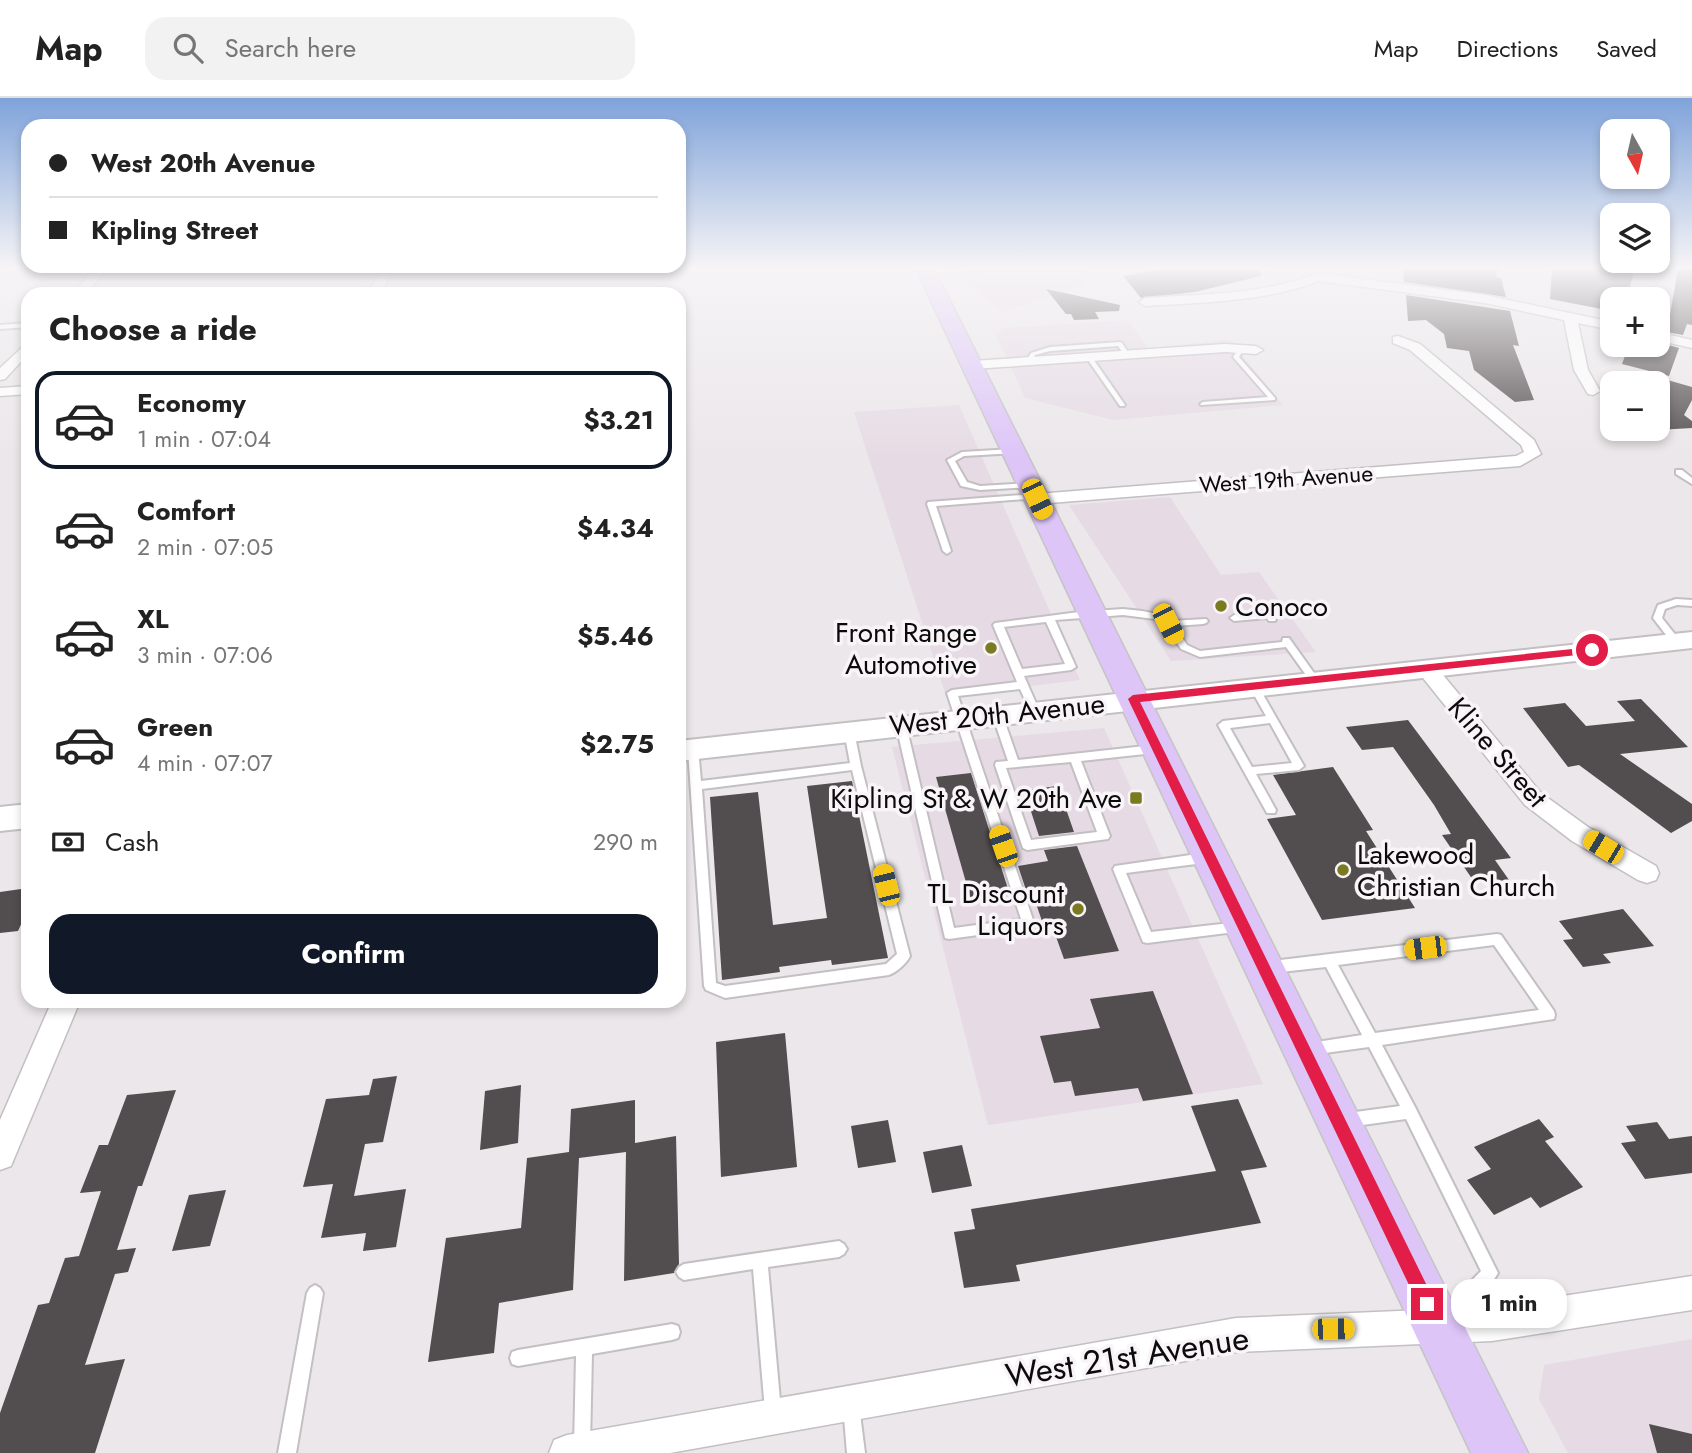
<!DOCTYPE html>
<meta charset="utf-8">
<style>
:root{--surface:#fff;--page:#f2f2f2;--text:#222;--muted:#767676;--line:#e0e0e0;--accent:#111827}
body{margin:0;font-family:Jost,sans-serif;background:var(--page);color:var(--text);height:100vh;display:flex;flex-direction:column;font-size:26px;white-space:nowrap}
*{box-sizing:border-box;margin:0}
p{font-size:23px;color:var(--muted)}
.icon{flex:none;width:38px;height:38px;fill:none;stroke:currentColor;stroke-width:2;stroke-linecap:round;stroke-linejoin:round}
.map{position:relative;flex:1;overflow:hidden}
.details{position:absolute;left:21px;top:189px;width:665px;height:721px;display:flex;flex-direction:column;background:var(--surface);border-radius:21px;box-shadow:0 4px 10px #0003}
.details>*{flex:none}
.hud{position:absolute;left:21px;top:21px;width:665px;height:154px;border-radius:21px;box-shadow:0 4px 10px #0003;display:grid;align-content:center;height:154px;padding:0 28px;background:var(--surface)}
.needle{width:46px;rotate:172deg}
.tools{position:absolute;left:1600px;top:21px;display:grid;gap:14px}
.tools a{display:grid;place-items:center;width:70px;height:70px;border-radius:14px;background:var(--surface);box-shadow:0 4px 10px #0003;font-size:35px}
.end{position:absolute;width:32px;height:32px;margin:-16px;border:9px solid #e11d48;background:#fff;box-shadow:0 0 0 4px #fff}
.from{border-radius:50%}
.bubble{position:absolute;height:49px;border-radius:21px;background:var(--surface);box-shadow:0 4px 10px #0003;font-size:23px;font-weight:700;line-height:49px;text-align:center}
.car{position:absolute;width:21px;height:42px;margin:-21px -10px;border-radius:9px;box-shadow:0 0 5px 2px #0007;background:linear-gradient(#f5c518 24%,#345 0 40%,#f5c518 0 76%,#345 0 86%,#f5c518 0)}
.hud b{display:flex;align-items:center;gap:24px;height:66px;font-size:26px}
.hud b+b{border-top:2px solid var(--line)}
.hud i{width:18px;height:18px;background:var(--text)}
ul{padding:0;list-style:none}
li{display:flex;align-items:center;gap:21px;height:98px;margin:0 14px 10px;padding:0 14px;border:4px solid transparent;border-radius:21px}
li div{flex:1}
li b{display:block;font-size:26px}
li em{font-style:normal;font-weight:700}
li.selected{border-color:var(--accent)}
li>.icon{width:63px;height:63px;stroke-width:1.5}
h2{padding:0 28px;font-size:32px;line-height:84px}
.pay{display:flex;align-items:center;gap:18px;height:77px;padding:0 28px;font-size:26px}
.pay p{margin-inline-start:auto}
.button{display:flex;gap:14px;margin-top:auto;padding:14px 28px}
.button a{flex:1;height:80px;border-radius:21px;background:var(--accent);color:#fff;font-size:28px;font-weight:700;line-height:80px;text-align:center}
header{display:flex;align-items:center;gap:42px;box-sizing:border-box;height:98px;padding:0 35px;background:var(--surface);border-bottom:2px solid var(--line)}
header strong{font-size:33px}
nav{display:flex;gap:38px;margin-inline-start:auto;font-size:24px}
.search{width:490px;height:63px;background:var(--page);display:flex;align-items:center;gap:18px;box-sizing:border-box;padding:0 24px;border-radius:21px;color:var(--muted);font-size:26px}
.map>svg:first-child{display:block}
.built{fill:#e6dbe4}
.building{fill:#524d4e}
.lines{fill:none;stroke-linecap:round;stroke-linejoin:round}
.service-casing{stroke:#c3bfc3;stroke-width:4}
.minor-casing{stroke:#c3bfc3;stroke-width:3}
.tertiary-casing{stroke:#c3bfc3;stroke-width:4}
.primary-casing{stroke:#c5c4c5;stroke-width:3}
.service{fill:#fff;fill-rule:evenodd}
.minor{fill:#fff;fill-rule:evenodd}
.tertiary{fill:#fff;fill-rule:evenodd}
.primary{fill:#ddc5f8;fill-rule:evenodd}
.route{fill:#e11d48}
.poi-dot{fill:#7a7a21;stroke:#f8f4f7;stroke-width:2.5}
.labels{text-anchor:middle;stroke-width:7;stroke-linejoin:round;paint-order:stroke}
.far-street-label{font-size:23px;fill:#0c0b0c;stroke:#f8f4f7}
.poi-label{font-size:28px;fill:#0c0b0c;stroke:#f8f4f7;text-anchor:end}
.street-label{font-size:28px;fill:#0c0b0c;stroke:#f8f4f7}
.near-street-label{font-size:33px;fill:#0c0b0c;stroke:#f8f4f7}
</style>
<header>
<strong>Map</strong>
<div class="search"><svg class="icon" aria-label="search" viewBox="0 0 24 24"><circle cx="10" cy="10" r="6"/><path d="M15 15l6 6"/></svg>Search here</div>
<nav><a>Map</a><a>Directions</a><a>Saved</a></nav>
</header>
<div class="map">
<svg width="1692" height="1355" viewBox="0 0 1692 1355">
<rect width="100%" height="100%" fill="#ebe7ea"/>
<g class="built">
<path d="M955,171h130l1,16 -84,27 -41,-34z"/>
<path d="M1128,222l20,28 82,-8 53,65 -170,15 -88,-22 -29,-63 7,-7z"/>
<path d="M959,307l121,275 -134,16 -92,-284z"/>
<path d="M1170,399l51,78 38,-3 57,80 -145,9 -102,-156z"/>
<path d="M1104,630l159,356 -275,41 -96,-378z"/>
<path d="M1692,1241v114h-124l-29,-54 5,-34z"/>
</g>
<g class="building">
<path d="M1163,171h97l1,7 -66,16 -54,6 -18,-22z"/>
<path d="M1403,171h95l-2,8 5,1 5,19 -102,-15z"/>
<path d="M1552,171h83l-9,30h-14v12l-62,-12z"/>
<path d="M1678,171h14v56l-5,-1 -4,11 -16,-3z"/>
<path d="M1046,191l74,16 -1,6 -24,1 4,7 -25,1 -3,-6h-5z"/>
<path d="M1406,197l104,16 9,35 -6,-1 21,55 -19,2 -41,-32 -5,-19 -22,-3 -3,-14 -18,-14 -18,1z"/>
<path d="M1665,246l14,4 -10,28 -47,-12 7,-19 34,7z"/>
<path d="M1657,279l35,10v13l-8,15 8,6v7l-35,2z"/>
<path d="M1641,601l47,48 -68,7 72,50v17l-21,12 -92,-68 -11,2 -45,-59 42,-5 21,23 49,-5 -18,-20z"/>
<path d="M1408,622l103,138 -16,2 14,20 -34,3 -33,-48 9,-1 -17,-29 -41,-58 -31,3 -16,-23z"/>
<path d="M1333,669l40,63 -7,1 49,77 -93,12 -55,-101 29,-4 -23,-40z"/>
<path d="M971,675l39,122 -39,5 -35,-123z"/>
<path d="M852,683l36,177 -56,7 -1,-5 -52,7 1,5 -58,8 -12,-183 48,-5 15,133 54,-7 -20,-132z"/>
<path d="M1058,688l16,46 -35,4 -15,-46z"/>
<path d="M1077,748l42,105 -55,8 -14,-39 -8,1 -10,-29 -5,1 -9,-27 30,-5 -4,-11z"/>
<path d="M28,790v21l-10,22 -18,2v-41z"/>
<path d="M1623,811l31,37 -51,8 8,9 -28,4 -20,-27 10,-1 -14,-18z"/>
<path d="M1153,893l40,103 -50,7 -5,-13 -63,8 -4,-15 -17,2 -14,-47 60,-8 -10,-29z"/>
<path d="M785,935l12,134 -76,10 -5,-135z"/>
<path d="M397,978l-14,66 -18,2 -11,52 52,-7 -10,58 -33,4 3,-18 -45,5 12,-54 -30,3 23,-88 43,-4 4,-16z"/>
<path d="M521,987l-3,58 -38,7 5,-59z"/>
<path d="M176,992l-34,96h-4l-21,64 19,-2 -8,24 -13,2 -30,91 40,-6 -30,94h-95v-40l38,-108 11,-2 16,-45 14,-2 22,-65 -21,2 19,-48h9l19,-50z"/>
<path d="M1238,1001l29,68 -26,4 20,52 -245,42 4,16 -56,7 -10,-56 21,-3 -4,-20 245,-38 -25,-65z"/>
<path d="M635,1002v43l41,-7 3,128 -5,9 -50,8 2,-129 -47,6 -6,132 -74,13 -5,50 -66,9 18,-124 75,-10 6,-70 42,-6 2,-43z"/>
<path d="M1539,1021l15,18 -9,4 38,46 -43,21 -9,-11 -37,18 -27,-35 24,-11 -17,-22z"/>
<path d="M888,1022l8,42 -38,6 -7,-42z"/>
<path d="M1657,1024l12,17 23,-3v37l-47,6 -24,-36 15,-2 -10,-15z"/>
<path d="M962,1047l10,41 -40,7 -9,-41z"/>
<path d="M226,1092l-16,56 -38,5 17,-56z"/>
<path d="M1649,1326l43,10v19h-35z"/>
</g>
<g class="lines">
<defs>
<g id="service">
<path d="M926,171h55l-3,2 -54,1v-2z"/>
<path d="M379,190l1,1 -3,2 -54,3 -3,-2 3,-2z"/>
<path d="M28,225v4l-28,2v-4z"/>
<path d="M1120,244l2,1 8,12 -1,1h-4l-7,-10 -68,5 -15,4 -4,7 -5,-1 5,-8 19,-6z"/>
<path d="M1241,249l3,2 -5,8 36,41v2l-74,5 -1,-1 3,-2 65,-5 -35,-40 6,-9z"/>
<path d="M1087,258h4l34,49 -1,1h-4l-34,-49z"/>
<path d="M1013,351l4,2 -1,2 -52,3 -9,5 12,21 13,4 50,-3 4,2 -1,2 -53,3 -19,-4 -14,-26 15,-8z"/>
<path d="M1676,372h6l10,8v6l-16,-10z"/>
<path d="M1035,396l4,2 -1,2 -102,8 15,45 -4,3 -4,-3 -16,-47 1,-2z"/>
<path d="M1676,501l16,1v6l-15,-1 -12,4 -3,9 19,24 -5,3 -3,-1 -20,-26 5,-13z"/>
<path d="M1123,511l19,2 16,3 12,7 36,-2 2,2 -2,2 -3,1 -28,2 12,19 13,6 82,-9 1,-4h6l30,42 -2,2h-6l-25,-35 -86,10 -19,-8 -15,-22 -11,-8 -32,-4 -68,5 21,47 -5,3 -47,6 15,34 -2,3h-6l-11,-24 -62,7 76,227 -2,4 -4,1 -79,11 -4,-1 -49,-213 5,-4 5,4 48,203 67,-9 -74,-226 5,-3 65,-8 -24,-57 2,-2 84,-11zM1046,524l19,42 -43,5 -18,-42z"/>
<path d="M1269,514l3,1 4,6 -1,2h-6l-2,-3 -33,3 -4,-3 4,-3z"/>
<path d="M1254,585l3,1 47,82 -5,4 -43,4 20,36 -1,3h-8l-49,-88 5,-4 43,-5 -17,-30zM1270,625l22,40 -40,4 -22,-39z"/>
<path d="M997,612l5,4 16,46 136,-15 4,1 1,3 -1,3 -4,1 -73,8 29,75 -2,3 -81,11 -4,-2 -28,-83 1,-3 12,-1 -16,-47zM1071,664l26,70 -66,8 -25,-72z"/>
<path d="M849,629l5,4 7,35 49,190c-3,7 -13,16 -21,19l-164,23 -19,-8 -2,-4 -16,-237 5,-4 5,4 3,32 149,-18 -6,-32zM852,672l45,184 -11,10 -161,22 -9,-3 -14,-194z"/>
<path d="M1204,755l4,2 2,3 -2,3 -4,2 -78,10 25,59 88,-10 4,1 2,4 -2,4 -96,12 -4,-1 -30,-73 2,-3z"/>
<path d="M1497,836l4,1 53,76 1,4 -1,4 -172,26 33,62 83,166 -3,5 -41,45 -6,2 -6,-2 -2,-6 2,-6 39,-40 -75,-152 -58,8 -5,-2 -2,-5 2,-5 5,-2 52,-7 -31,-59 -59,8 -5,-2 -2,-4 2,-4 5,-2 52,-8 -36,-68 -54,6 -4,-2 -2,-4 2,-4 4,-2zM1494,847l45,65 -164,23 -37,-68z"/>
<path d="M839,1143l5,3 3,5 -3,5 -5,3 -71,10 13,144 -2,6 -6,2 -6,-2 -2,-6 -12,-142 -69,11 -5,-3 -3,-5 3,-5 5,-3z"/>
<path d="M315,1187l5,3 3,5 -27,160h-18l29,-160 3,-5z"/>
<path d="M672,1226l6,2 2,6 -2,6 -6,2 -80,14 -2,92 -2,6h-12l-2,-6 2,-90 -58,10 -6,-2 -2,-6 2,-6 6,-2z"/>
<path d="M851,1300l6,2 2,6 6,47h-18l-4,-47 2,-6z"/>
</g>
<g id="minor">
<path d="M95,171h13l-23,25h-13z"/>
<path d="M380,171h12l-11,25h-12z"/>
<path d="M1315,171h12l-2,5 160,21 127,27v8l-34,-7 10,47 12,21 -7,4 -5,-1 -14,-24 -10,-50 -79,-17 -166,-22c-55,21 -116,21 -174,25l-6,-4 6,-4c56,-4 115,-3 168,-23z"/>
<path d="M1657,234l35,8v8l-35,-8z"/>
<path d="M1398,238l22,8 114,96 7,14 -21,12 -483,38 -8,-5 8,-5 479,-38 8,-4 -3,-7 -111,-95 -17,-7v-6z"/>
<path d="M28,244v12l-23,25 -5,1v-12z"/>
<path d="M1225,246l31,2 7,4 -7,4 -31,-2 -253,17 -7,-4 7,-4z"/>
<path d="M28,288v8l-28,2v-8z"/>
<path d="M1426,563l7,2 108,130 47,34 68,39 3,7 -3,7 -9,3 -9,-3 -66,-39 -47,-36 -106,-132 -3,-5z"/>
<path d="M52,903h28l-69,165 -11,4v-50z"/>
<path d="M1692,1178v34l-200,31 -256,11 -566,101h-121l5,-13 13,-5 669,-117 256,-11z"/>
</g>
<g id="tertiary">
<path d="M1692,534v16l-1013,113v-20z"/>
<path d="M28,706v24l-28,3v-24z"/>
</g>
<path id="primary" d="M916,171h18l594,1184h-57z"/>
</defs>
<use href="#service" class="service-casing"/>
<use href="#minor" class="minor-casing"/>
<use href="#tertiary" class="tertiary-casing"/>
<use href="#primary" class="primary-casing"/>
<use href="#service" class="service"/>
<use href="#minor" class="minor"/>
<use href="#tertiary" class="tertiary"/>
<use href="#primary" class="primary"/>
</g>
<linearGradient id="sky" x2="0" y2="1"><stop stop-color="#7fa3da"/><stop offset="0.47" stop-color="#f6f4f6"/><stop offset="1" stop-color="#f6f4f6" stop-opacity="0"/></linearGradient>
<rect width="1692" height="360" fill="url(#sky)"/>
<path class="route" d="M1592,549l6,3 -2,3 -456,49 293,596 3,6 -3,6 -6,3 -6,-3 -293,-611 5,-4z"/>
<g class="poi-dot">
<circle cx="1221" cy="508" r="7"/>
<circle cx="991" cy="550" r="7"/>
<rect x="1129" y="693" width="14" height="14" rx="3.5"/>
<circle cx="1343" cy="772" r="7"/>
<circle cx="1078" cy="811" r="7"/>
</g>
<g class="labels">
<g class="far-street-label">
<text transform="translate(1286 381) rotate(-4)" y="8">West 19th Avenue</text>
</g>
<g class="poi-label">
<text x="1235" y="518" text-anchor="start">Conoco</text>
<text x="977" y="544">Front Range<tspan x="977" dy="32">Automotive</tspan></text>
<text x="1122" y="710">Kipling St &amp; W 20th Ave</text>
<text x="1357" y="766" text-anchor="start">Lakewood<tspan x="1357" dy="32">Christian Church</tspan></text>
<text x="1064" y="805">TL Discount<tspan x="1064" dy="32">Liquors</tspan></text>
</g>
<g class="street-label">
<text transform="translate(997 616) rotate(-6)" y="10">West 20th Avenue</text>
<text transform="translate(1498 654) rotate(49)" y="10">Kline Street</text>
</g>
<g class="near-street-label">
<text transform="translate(1127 1258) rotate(-9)" y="12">West 21st Avenue</text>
</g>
</g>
</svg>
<div class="tools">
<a><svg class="needle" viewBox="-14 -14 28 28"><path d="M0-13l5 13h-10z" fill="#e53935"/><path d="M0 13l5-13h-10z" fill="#767676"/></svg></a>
<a><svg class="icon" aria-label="layers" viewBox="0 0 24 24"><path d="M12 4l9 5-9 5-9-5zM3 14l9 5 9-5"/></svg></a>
<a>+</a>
<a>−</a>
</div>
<i class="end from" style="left:1592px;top:552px"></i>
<i class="end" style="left:1427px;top:1206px"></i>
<div class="bubble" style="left:1451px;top:1181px;width:116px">1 min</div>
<i class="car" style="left:1037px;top:401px;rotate:155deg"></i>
<i class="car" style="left:1168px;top:526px;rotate:153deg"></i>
<i class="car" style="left:1003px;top:748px;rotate:341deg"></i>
<i class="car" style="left:1603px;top:749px;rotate:301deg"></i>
<i class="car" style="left:886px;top:787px;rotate:346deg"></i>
<i class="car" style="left:1425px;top:850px;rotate:263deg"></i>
<i class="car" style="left:1333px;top:1231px;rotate:89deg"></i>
<div class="hud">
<b><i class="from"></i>West 20th Avenue</b>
<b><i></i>Kipling Street</b>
</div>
<section class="details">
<h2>Choose a ride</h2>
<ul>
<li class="selected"><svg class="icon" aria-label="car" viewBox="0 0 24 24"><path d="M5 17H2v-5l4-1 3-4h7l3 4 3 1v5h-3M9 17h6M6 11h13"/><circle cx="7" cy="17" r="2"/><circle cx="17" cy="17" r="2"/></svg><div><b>Economy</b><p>1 min · 07:04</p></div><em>$3.21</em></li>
<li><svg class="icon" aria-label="car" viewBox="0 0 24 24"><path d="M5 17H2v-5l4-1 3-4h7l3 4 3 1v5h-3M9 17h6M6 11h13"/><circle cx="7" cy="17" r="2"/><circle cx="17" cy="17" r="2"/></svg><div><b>Comfort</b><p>2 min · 07:05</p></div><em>$4.34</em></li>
<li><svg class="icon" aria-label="car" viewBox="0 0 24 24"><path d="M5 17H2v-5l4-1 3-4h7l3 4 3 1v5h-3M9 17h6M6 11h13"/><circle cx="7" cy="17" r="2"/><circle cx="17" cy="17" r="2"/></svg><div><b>XL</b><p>3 min · 07:06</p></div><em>$5.46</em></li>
<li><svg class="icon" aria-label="car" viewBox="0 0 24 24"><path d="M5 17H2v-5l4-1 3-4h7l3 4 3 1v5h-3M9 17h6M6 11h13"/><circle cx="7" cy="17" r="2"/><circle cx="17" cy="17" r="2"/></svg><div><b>Green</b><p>4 min · 07:07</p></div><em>$2.75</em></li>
</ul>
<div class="pay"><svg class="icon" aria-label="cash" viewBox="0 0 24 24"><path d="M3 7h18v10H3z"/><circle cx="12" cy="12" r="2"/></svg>Cash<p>290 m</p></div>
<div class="button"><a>Confirm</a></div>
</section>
</div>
